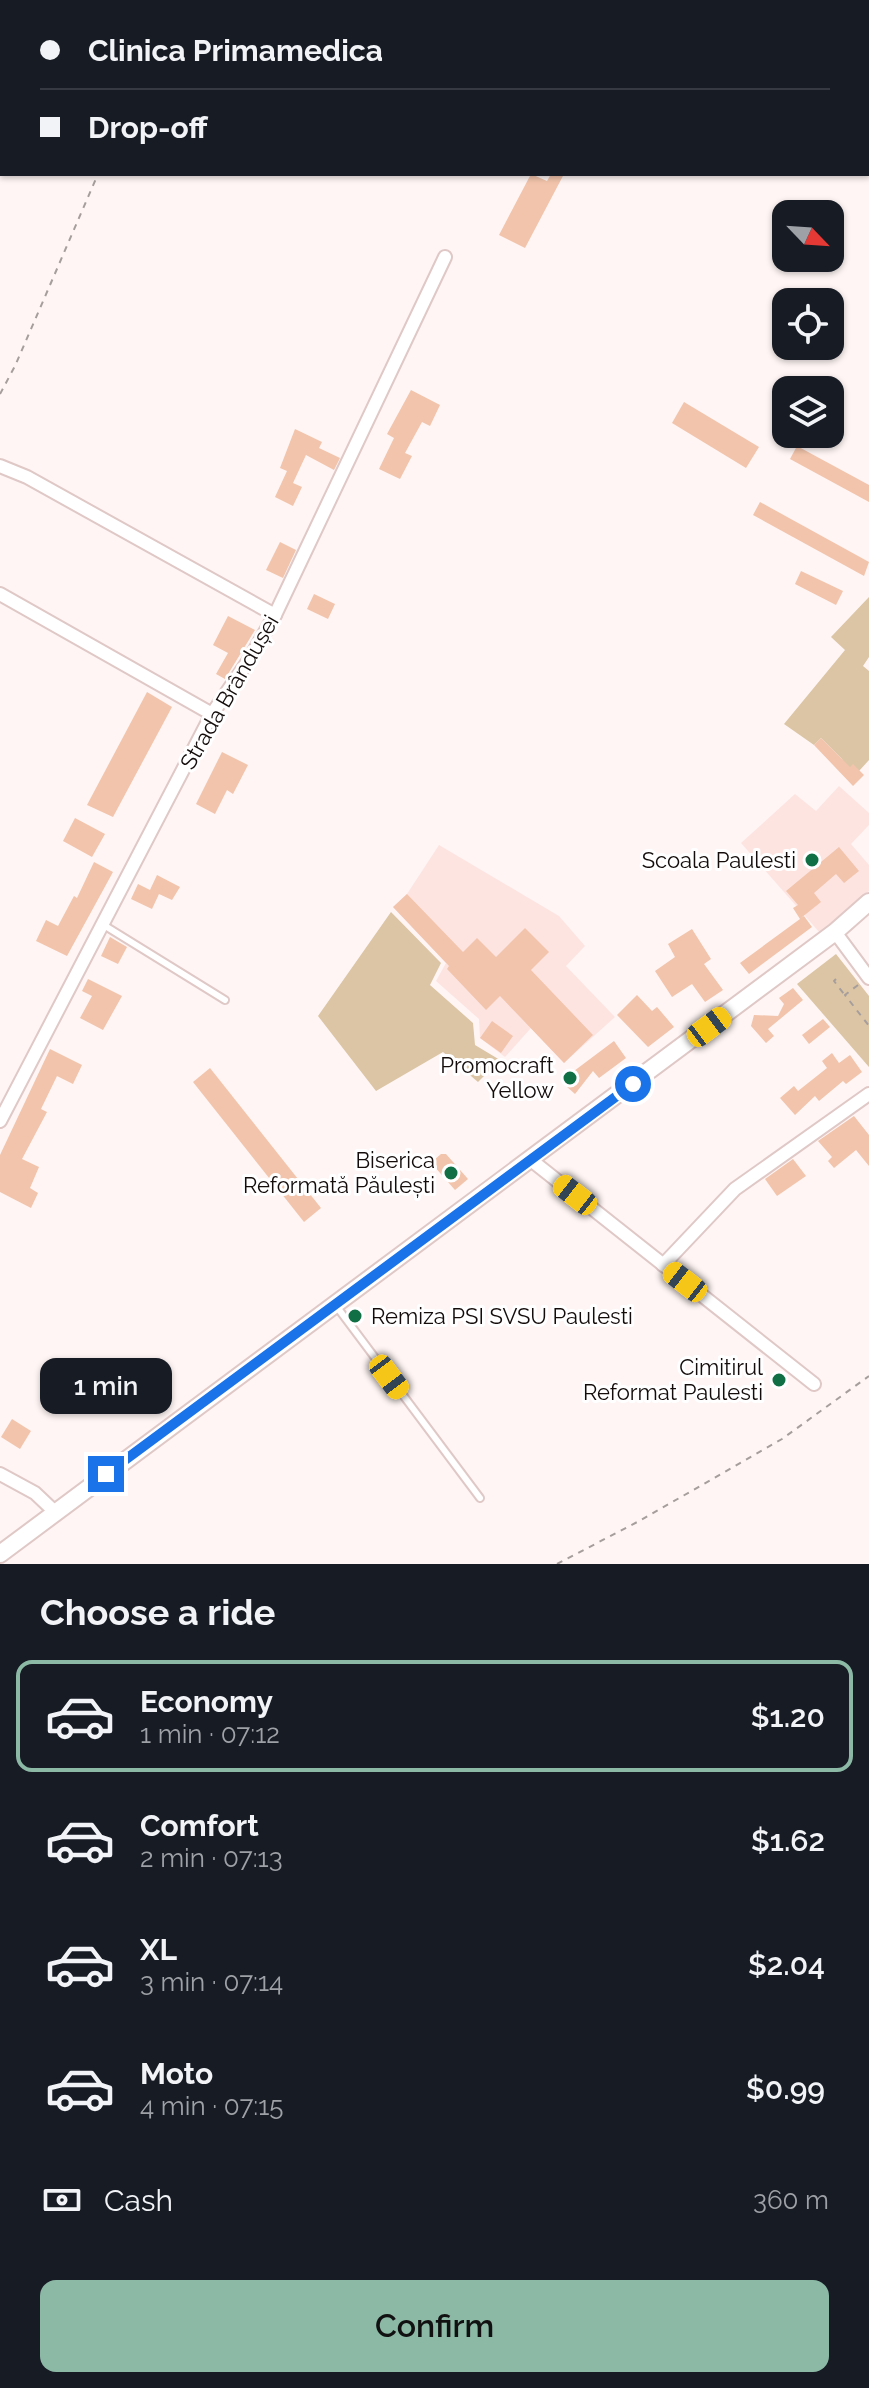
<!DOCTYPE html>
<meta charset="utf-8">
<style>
:root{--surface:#171b24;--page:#242831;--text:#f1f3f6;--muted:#9ea1a6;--line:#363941;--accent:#8cb8a6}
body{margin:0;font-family:Raleway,sans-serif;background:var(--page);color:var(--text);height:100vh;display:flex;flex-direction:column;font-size:30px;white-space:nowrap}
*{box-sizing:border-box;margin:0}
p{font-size:26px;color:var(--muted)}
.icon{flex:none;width:44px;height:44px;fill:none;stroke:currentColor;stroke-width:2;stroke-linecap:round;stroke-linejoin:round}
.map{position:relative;height:1564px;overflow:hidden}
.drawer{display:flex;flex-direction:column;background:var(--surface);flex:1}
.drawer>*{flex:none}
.guide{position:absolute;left:0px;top:0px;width:870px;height:176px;box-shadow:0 2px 6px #0004;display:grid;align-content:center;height:176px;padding:0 40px;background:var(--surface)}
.needle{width:52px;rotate:115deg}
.tools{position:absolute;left:772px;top:200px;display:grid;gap:16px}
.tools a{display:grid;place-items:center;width:72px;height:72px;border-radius:16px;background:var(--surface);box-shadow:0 2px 6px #0004;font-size:40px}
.end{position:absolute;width:36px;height:36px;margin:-18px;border:10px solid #1a73e8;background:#fff;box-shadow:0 0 0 4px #fff}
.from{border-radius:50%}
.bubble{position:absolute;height:56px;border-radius:16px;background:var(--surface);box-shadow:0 2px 6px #0004;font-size:26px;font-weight:600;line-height:56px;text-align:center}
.car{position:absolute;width:24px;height:48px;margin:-24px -12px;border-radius:10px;box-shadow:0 0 6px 2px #0007;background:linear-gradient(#f5c518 24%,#345 0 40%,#f5c518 0 76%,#345 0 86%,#f5c518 0)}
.guide b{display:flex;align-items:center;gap:28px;height:76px;font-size:30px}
.guide b+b{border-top:2px solid var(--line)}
.guide i{width:20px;height:20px;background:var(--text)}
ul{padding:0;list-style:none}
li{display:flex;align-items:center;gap:24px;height:112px;margin:0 16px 12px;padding:0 24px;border:4px solid transparent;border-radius:16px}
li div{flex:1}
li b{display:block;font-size:30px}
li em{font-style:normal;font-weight:600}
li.selected{border-color:var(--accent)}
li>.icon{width:72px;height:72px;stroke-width:1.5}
h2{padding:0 40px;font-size:36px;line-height:96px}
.pay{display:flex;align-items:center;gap:20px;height:88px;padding:0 40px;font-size:30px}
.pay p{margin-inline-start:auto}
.cta{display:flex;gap:16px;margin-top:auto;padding:16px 40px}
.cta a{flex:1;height:92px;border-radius:16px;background:var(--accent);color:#111;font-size:32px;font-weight:600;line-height:92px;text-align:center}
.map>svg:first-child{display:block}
.built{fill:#fde4e1}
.green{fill:#dcc5a4}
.building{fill:#f2c4ab}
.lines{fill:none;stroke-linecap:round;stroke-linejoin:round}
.lane-casing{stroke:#dfc8c6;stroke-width:10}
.street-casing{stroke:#dfc8c6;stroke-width:16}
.secondary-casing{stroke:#dfc8c6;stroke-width:20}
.path{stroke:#a69e9d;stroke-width:2;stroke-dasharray:6 6;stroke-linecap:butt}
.lane{stroke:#fff;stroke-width:6}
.street{stroke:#fff;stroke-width:12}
.secondary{stroke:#fff;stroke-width:16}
.route{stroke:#1a73e8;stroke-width:10}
.poi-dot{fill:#106f45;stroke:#fff;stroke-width:3}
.labels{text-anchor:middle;stroke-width:6;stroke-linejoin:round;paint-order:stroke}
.street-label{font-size:22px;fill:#130c0b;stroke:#fff}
.poi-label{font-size:22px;fill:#130c0b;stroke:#fff;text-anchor:end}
</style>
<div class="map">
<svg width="869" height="1564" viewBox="0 0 869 1564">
<rect width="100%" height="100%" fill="#fef5f4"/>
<g class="built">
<path d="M839,786l30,27v12l-18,19 18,21v26l-49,42 -79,-90 54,-49 21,17z"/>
<path d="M439,845l120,71 26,30 -19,20 49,51 -51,46 -33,-35 -26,29 -25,-19 -1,-19 -43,-38 10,-18 -53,-56 14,-13z"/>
</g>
<g class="green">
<path d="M869,597v60l-6,9 6,5v89l-10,11 -12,-1 -5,-11 -21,-21 -7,7 -30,-21 61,-74 -14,-13z"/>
<path d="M391,912l50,51 -11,22 43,38 2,22 25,15 -22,22 -35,-30 -67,39 -58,-75z"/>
<path d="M836,954l33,42v71l-72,-83z"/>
</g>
<g class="building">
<path d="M531,174l16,7 4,-7h13l-39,74 -26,-13z"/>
<path d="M411,390l29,15 -10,21 -8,-4 -17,31 7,3 -12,23 -21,-10 15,-31 -7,-4z"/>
<path d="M684,402l75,45 -13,21 -74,-45z"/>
<path d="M295,429l27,13 -3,6 21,10 -6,12 -28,-15 -13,28 9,4 -9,19 -18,-9 12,-26 -7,-3z"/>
<path d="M797,446l72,39v17l-79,-43z"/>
<path d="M760,502l109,60 -5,14 -111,-61z"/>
<path d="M280,542l16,8 -13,28 -17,-8z"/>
<path d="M801,571l42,20 -7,14 -41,-21z"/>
<path d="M314,594l21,10 -7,15 -21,-10z"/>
<path d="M228,616l27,14 -30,49 -9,-5 12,-21 -15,-8z"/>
<path d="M147,692l25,15 -59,110 -26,-12z"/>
<path d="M821,738l29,29 3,-3 11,11 -11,11 -39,-41z"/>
<path d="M222,752l26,13 -15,29 -6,-4 -12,24 -19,-10z"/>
<path d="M75,818l30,16 -13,23 -29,-16z"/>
<path d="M839,847l20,24 -15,12 -8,-9 -22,19 7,9 -20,16 3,-2 8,11 -63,47 -9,-11 60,-44 -7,-11 5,-3 -12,-14z"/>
<path d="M94,862l19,10 -46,84 -31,-15 10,-21 12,6 16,-30 3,2z"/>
<path d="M157,875l23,12 -8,13 -13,-6 -7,15 -21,-10 7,-15 12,6z"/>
<path d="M407,894l56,58 14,-14 19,19 29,-29 24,24 -18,18 62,65 -29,28 -64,-67 -14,14 -39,-41 2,-3 -56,-59z"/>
<path d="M692,929l19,30 -7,5 19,26 -18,12 -13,-18 -20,13 -17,-26 20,-14 -7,-13z"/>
<path d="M110,937l17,10 -9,17 -17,-8z"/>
<path d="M88,979l34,17 -19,34 -23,-12 12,-22 -10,-5z"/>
<path d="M793,988l10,12 -35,29 6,7 -8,7 -15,-17 3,-11 24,1 6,-12 -5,-6z"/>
<path d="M637,995l15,16 5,-4 17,20 -26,20 -31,-32z"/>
<path d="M823,1019l7,8 -21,17 -7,-9z"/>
<path d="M492,1021l21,15 -12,17 -21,-15z"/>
<path d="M614,1041l12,17 -27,20 -6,-7 -18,23 -9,-8 -4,-6z"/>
<path d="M50,1049l32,16 -9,19 -16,-8 -16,33 6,3 -25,47 17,8 -9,21 8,5 -7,15 -31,-16v-37z"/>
<path d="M832,1053l7,10 11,-8 12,17 -16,12 -3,-3 -24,20 -4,-5 -20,19 -15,-17 14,-12 4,5 29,-23 -5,-7z"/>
<path d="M210,1068l111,140 -17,14 -111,-140z"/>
<path d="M854,1116l15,19v31l-13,-16 -22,18 -6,-7 4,-4 -14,-16z"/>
<path d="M441,1154h5l22,25 -13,11 -21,-24 -1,-5z"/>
<path d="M793,1159l13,17 -29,20 -12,-17z"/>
<path d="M12,1419l19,12 -11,18 -19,-12z"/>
</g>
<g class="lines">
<defs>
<g id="lane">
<path d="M102,924l123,76"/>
<path d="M337,1307l143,191"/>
</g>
<g id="street">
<path d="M692,0l4,2"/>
<path d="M868,90l1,1"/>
<path d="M0,466l27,11 248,138"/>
<path d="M0,594l212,120"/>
<path d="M835,932l34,46"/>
<path d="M0,1121l212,-407 37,-54 26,-45 170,-358"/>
<path d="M531,1160l283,224"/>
<path d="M663,1265l72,-76 134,-95"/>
<path d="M0,1474l35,19 20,19"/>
</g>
<path id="secondary" d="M0,1554l835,-622 34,-30"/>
</defs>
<use href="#lane" class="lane-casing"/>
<use href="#street" class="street-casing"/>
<use href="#secondary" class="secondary-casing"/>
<g class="path">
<path d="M73,0l3,2"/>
<path d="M0,394l15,-28 83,-192"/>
<path d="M836,979l-2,2 10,13"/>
<path d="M858,985l-13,10 24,31"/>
<path d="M557,1564l84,-44 141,-81 87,-63"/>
</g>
<use href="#lane" class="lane"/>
<use href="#street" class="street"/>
<use href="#secondary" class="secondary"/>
</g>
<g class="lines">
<path class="route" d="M106,1474l527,-390"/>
</g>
<g class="poi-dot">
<circle cx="812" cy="860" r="8"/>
<circle cx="570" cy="1078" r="8"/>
<circle cx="451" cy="1173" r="8"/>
<circle cx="355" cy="1316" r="8"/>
<circle cx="779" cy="1380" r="8"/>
</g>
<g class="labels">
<g class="street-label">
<text transform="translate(229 692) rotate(-60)" y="8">Strada Brândușei</text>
</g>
<g class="poi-label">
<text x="796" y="868">Scoala Paulesti</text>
<text x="554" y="1073">Promocraft<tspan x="554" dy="25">Yellow</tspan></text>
<text x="435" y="1168">Biserica<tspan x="435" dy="25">Reformată Păulești</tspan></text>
<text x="371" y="1324" text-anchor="start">Remiza PSI SVSU Paulesti</text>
<text x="763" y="1375">Cimitirul<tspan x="763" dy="25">Reformat Paulesti</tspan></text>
</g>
</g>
</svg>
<div class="tools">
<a><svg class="needle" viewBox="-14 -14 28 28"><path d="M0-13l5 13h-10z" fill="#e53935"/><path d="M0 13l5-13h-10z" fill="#9ea1a6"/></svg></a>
<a><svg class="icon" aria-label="locate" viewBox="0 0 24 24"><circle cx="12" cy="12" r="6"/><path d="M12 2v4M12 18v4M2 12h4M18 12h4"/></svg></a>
<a><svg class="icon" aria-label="layers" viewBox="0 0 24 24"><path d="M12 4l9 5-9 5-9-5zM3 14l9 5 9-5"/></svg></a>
</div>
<i class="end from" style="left:633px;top:1084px"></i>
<i class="end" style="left:106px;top:1474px"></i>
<div class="bubble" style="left:40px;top:1358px;width:132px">1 min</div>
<i class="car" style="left:709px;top:1027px;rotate:53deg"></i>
<i class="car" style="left:575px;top:1195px;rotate:308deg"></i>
<i class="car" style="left:685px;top:1282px;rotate:308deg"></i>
<i class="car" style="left:389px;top:1377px;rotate:143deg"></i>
<div class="guide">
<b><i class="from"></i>Clinica Primamedica</b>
<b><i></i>Drop-off</b>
</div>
</div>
<section class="drawer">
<h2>Choose a ride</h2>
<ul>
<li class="selected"><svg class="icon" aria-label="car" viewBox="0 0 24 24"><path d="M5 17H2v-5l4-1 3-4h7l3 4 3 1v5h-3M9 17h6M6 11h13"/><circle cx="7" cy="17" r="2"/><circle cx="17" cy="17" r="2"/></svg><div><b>Economy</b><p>1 min · 07:12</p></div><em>$1.20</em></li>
<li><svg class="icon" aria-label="car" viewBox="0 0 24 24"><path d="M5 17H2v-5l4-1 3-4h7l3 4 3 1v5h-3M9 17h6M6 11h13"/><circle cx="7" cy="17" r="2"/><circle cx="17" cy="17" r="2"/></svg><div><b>Comfort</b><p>2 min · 07:13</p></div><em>$1.62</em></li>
<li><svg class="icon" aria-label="car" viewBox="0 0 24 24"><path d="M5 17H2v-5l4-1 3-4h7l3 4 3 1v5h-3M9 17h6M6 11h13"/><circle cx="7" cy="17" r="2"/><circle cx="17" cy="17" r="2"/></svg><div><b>XL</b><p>3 min · 07:14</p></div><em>$2.04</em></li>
<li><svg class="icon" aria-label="car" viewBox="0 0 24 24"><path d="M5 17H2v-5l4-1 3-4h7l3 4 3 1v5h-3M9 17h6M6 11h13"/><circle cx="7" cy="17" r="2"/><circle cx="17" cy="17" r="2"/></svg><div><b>Moto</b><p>4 min · 07:15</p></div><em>$0.99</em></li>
</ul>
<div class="pay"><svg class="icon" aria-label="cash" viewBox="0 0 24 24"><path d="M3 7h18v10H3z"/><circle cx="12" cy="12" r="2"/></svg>Cash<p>360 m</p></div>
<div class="cta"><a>Confirm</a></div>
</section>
